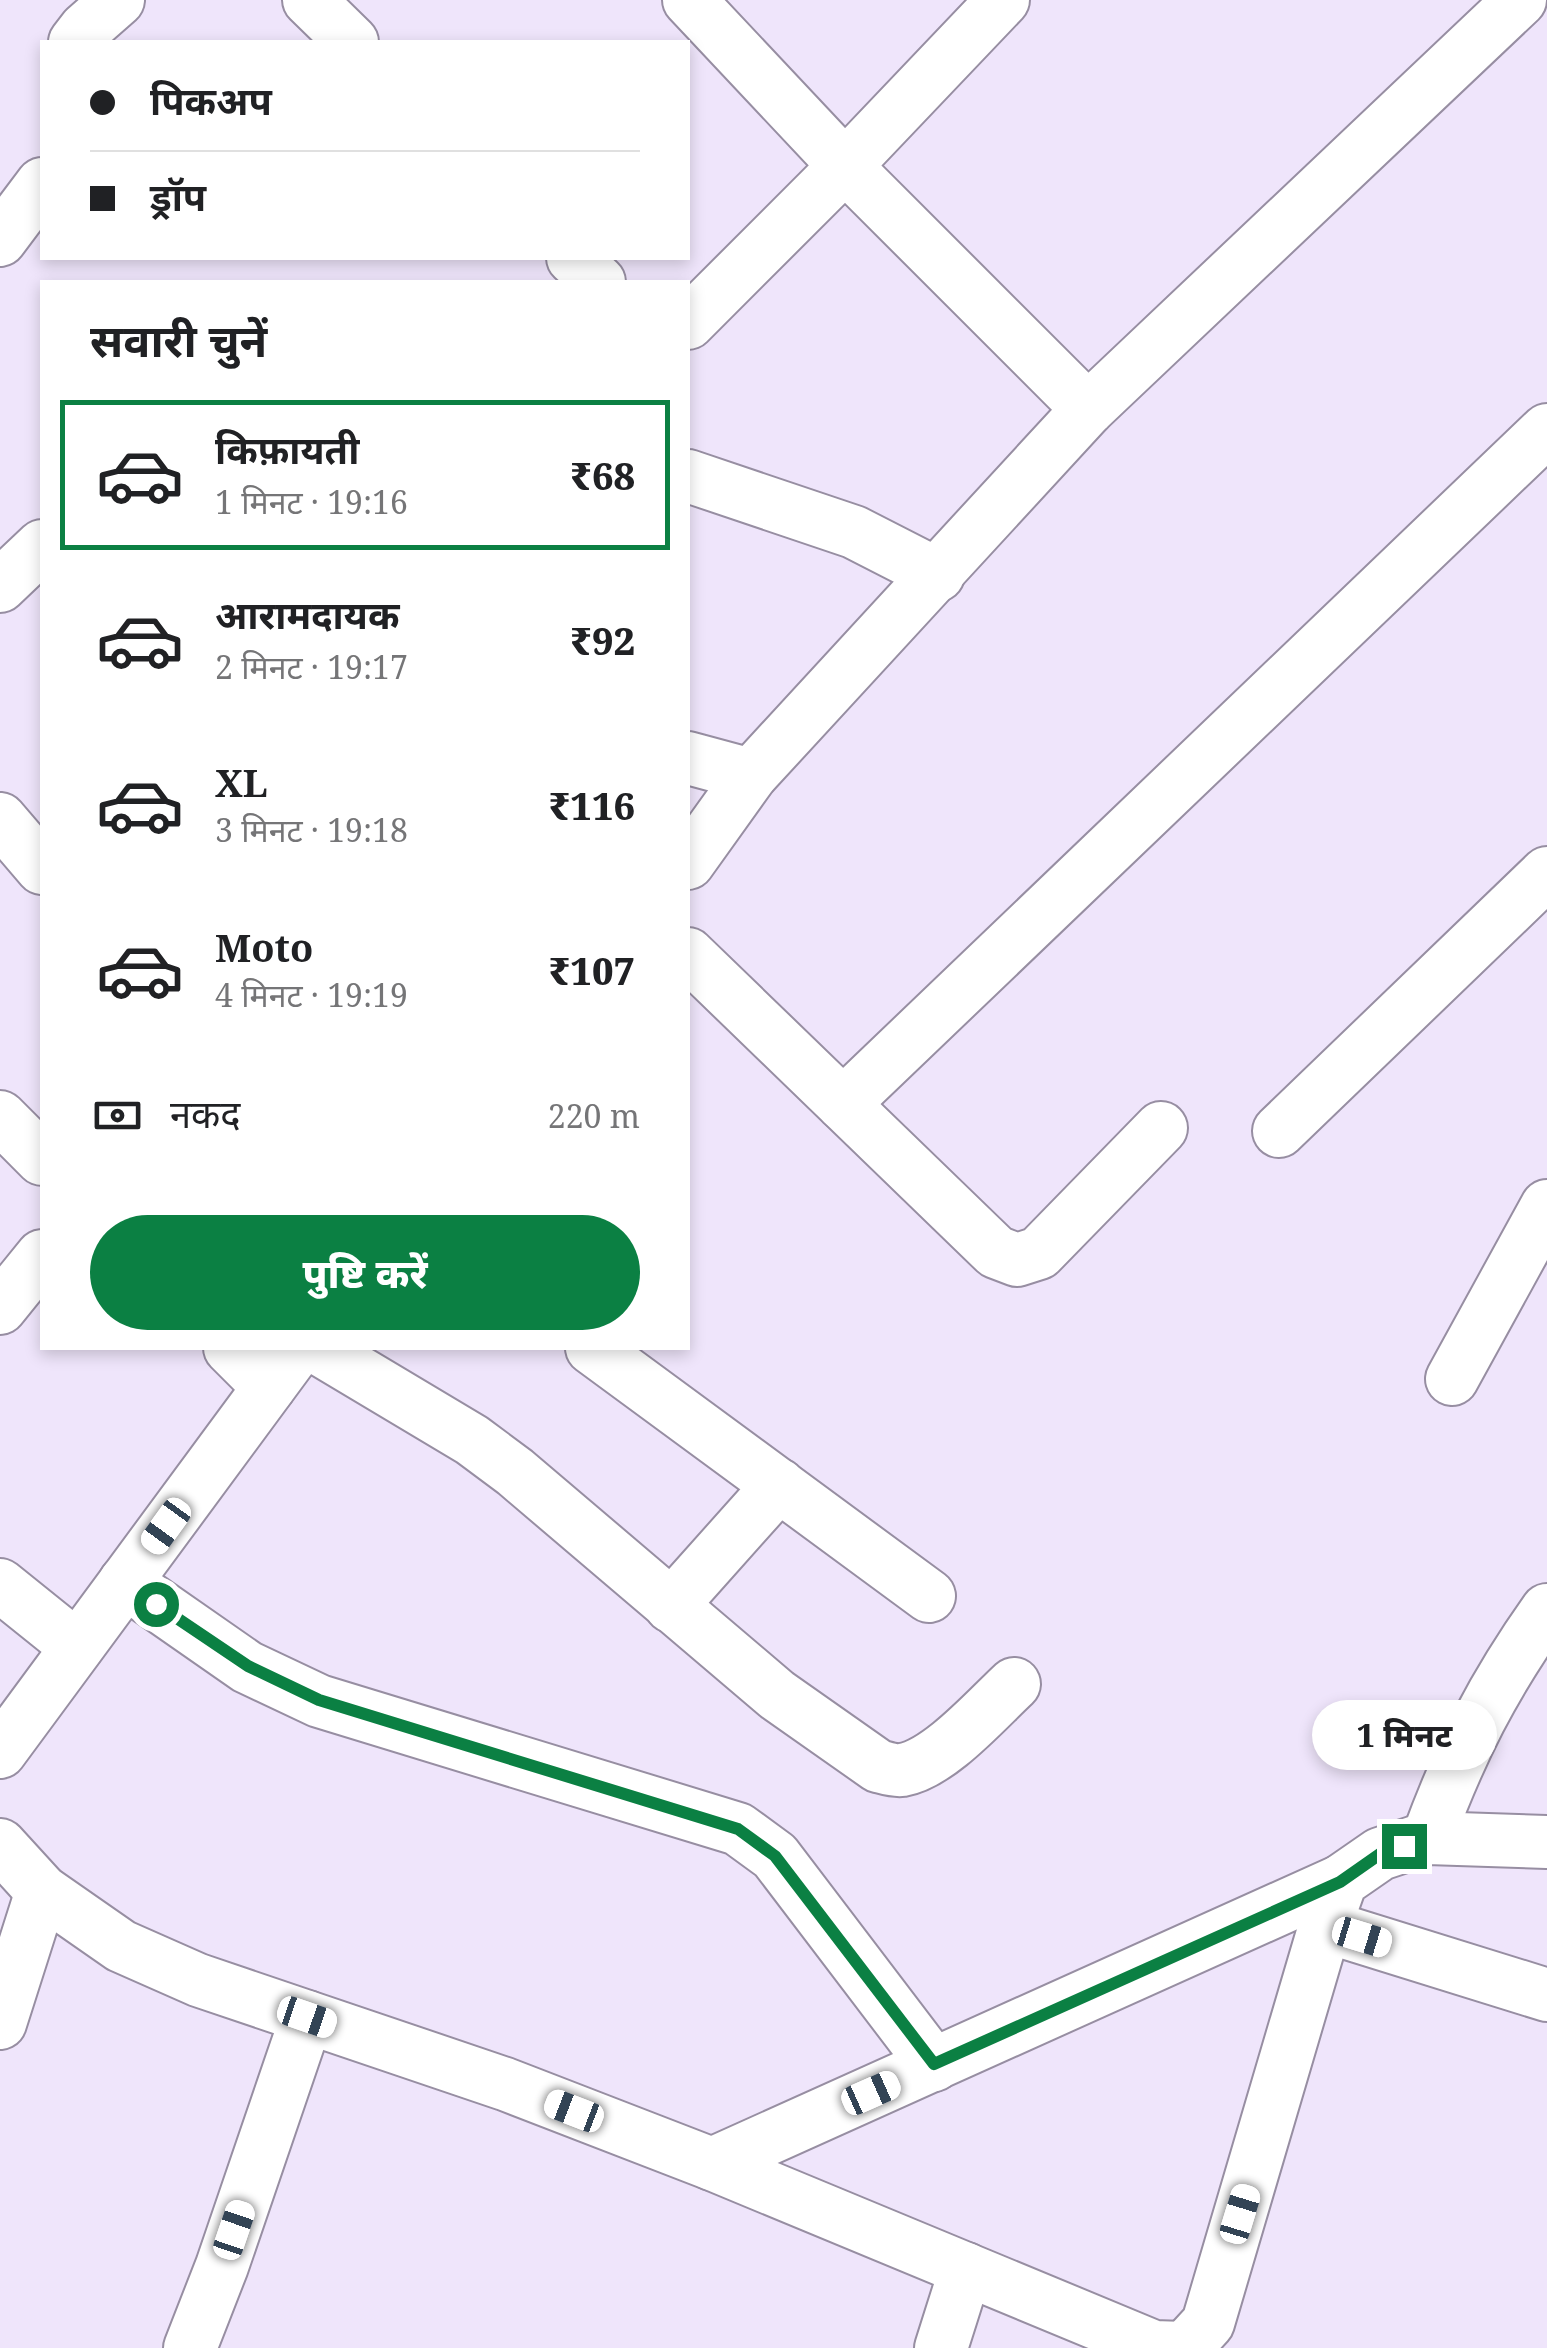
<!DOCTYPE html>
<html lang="hi">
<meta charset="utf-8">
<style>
:root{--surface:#fff;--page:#f6f6f6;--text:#202124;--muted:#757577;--line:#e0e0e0;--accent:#0b8043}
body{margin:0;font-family:"Noto Serif","Noto Sans Devanagari",serif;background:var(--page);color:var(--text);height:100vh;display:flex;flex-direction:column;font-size:38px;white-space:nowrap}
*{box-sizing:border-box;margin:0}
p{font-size:32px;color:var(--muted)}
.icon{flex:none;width:55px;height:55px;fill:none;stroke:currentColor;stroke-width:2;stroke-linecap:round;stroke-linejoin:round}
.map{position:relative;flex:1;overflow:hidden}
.sheet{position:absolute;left:40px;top:280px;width:650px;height:1070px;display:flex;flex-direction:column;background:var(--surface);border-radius:0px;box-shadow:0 5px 15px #0003}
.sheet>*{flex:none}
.guide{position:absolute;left:40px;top:40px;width:650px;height:220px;border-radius:0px;box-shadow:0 5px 15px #0003;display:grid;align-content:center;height:220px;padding:0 50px;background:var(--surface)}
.end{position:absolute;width:45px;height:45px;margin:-22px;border:12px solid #0b8043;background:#fff;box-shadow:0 0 0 5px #fff}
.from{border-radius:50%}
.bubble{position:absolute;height:70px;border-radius:35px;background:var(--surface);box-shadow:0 5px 15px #0003;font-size:32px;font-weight:800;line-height:70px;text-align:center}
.car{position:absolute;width:30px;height:60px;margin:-30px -15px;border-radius:12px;box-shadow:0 0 8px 2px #0007;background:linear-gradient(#fff 24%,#345 0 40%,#fff 0 76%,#345 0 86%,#fff 0)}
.guide b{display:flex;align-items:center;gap:35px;height:95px;font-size:38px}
.guide b+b{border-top:2px solid var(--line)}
.guide i{width:25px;height:25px;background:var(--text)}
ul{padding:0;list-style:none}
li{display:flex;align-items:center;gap:30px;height:150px;margin:0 20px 15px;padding:0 30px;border:5px solid transparent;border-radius:0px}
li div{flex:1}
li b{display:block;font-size:38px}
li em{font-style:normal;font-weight:800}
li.on{border-color:var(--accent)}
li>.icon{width:90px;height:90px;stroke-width:1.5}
h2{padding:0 50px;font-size:45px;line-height:120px}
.pay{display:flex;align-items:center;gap:25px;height:110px;padding:0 50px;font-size:38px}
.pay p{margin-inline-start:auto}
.button{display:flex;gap:20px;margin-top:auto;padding:20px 50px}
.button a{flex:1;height:115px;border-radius:60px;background:var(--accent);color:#fff;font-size:40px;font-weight:800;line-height:115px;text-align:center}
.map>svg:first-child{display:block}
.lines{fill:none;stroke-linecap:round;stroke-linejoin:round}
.minor-casing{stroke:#978ea2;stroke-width:56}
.minor{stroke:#fff;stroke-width:52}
.route{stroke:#0b8043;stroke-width:12}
</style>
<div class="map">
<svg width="1547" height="2348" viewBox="0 0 1547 2348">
<rect width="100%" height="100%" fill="#efe5fb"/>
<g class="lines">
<defs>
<g id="minor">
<path d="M309,0l43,42"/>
<path d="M689,0l156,166 243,243"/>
<path d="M75,42l10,-13 33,-29"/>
<path d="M0,240l42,-56"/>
<path d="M573,258l26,24"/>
<path d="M688,323l157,-157 158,-166"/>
<path d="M688,476l166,56 84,43"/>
<path d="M0,586l42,-40"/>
<path d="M688,758l63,17"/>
<path d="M0,819l42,49"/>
<path d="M688,863l63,-88 337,-366 432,-409"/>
<path d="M688,954l308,298 21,8 22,-7 122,-125"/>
<path d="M843,1104l704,-674"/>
<path d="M0,1117l42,42"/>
<path d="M1279,1131l268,-258"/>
<path d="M0,1308l42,-52"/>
<path d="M230,1348l39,39"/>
<path d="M318,1348l154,92 43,32 262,223 101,71c8,2 16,5 24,4 37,-6 84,-60 112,-86"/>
<path d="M592,1348l337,248"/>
<path d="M1452,1379l95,-173"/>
<path d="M125,1582l122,85 72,34 419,128 37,27 159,209"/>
<path d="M0,1585l77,62"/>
<path d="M671,1606l108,-121"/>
<path d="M0,1752l298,-404"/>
<path d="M1428,1838c32,-87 65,-152 119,-228"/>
<path d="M0,1845l42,46 79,55 77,34 307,104 207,80 442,183 30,1"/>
<path d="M1325,1926l222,69"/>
<path d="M0,2023l42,-132"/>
<path d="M712,2164l629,-283"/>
<path d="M190,2348l32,-82 85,-249"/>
<path d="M941,2348l25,-79"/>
<path d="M1185,2348l23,-25 117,-397 16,-45 39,-27 48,-16 119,4"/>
</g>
</defs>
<use href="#minor" class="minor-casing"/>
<use href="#minor" class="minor"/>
</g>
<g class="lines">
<path class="route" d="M156,1604l92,62 71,34 419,129 37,27 159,208 406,-182 40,-28 24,-8"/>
</g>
</svg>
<i class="end from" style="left:156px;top:1604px"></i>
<i class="end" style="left:1404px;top:1846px"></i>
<div class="bubble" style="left:1312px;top:1700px;width:185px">1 मिनट</div>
<i class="car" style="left:166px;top:1526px;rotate:216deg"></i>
<i class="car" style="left:1362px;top:1937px;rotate:107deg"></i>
<i class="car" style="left:307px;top:2017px;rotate:109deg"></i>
<i class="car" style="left:871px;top:2093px;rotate:66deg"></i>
<i class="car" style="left:574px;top:2111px;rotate:291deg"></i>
<i class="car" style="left:1240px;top:2214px;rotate:17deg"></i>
<i class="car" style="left:234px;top:2230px;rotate:19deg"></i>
<div class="guide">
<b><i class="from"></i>पिकअप</b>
<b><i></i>ड्रॉप</b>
</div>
<section class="sheet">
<h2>सवारी चुनें</h2>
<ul>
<li class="on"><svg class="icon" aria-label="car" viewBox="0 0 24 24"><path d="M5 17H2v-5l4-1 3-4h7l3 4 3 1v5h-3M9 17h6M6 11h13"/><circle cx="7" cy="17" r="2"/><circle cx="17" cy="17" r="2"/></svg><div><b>किफ़ायती</b><p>1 मिनट · 19:16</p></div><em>₹68</em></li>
<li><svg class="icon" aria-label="car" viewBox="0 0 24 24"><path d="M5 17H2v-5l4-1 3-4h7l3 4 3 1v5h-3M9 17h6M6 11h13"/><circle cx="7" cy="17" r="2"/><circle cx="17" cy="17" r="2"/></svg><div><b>आरामदायक</b><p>2 मिनट · 19:17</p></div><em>₹92</em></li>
<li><svg class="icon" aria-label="car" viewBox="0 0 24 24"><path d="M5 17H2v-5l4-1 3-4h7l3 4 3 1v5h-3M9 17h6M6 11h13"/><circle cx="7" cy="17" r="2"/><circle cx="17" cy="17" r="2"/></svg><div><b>XL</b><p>3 मिनट · 19:18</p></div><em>₹116</em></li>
<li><svg class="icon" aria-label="car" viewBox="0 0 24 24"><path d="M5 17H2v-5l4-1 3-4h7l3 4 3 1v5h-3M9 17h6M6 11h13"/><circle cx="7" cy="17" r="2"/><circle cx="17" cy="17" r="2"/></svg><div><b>Moto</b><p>4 मिनट · 19:19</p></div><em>₹107</em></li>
</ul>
<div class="pay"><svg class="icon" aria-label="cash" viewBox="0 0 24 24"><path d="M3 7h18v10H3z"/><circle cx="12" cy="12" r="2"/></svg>नकद<p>220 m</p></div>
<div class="button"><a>पुष्टि करें</a></div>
</section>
</div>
